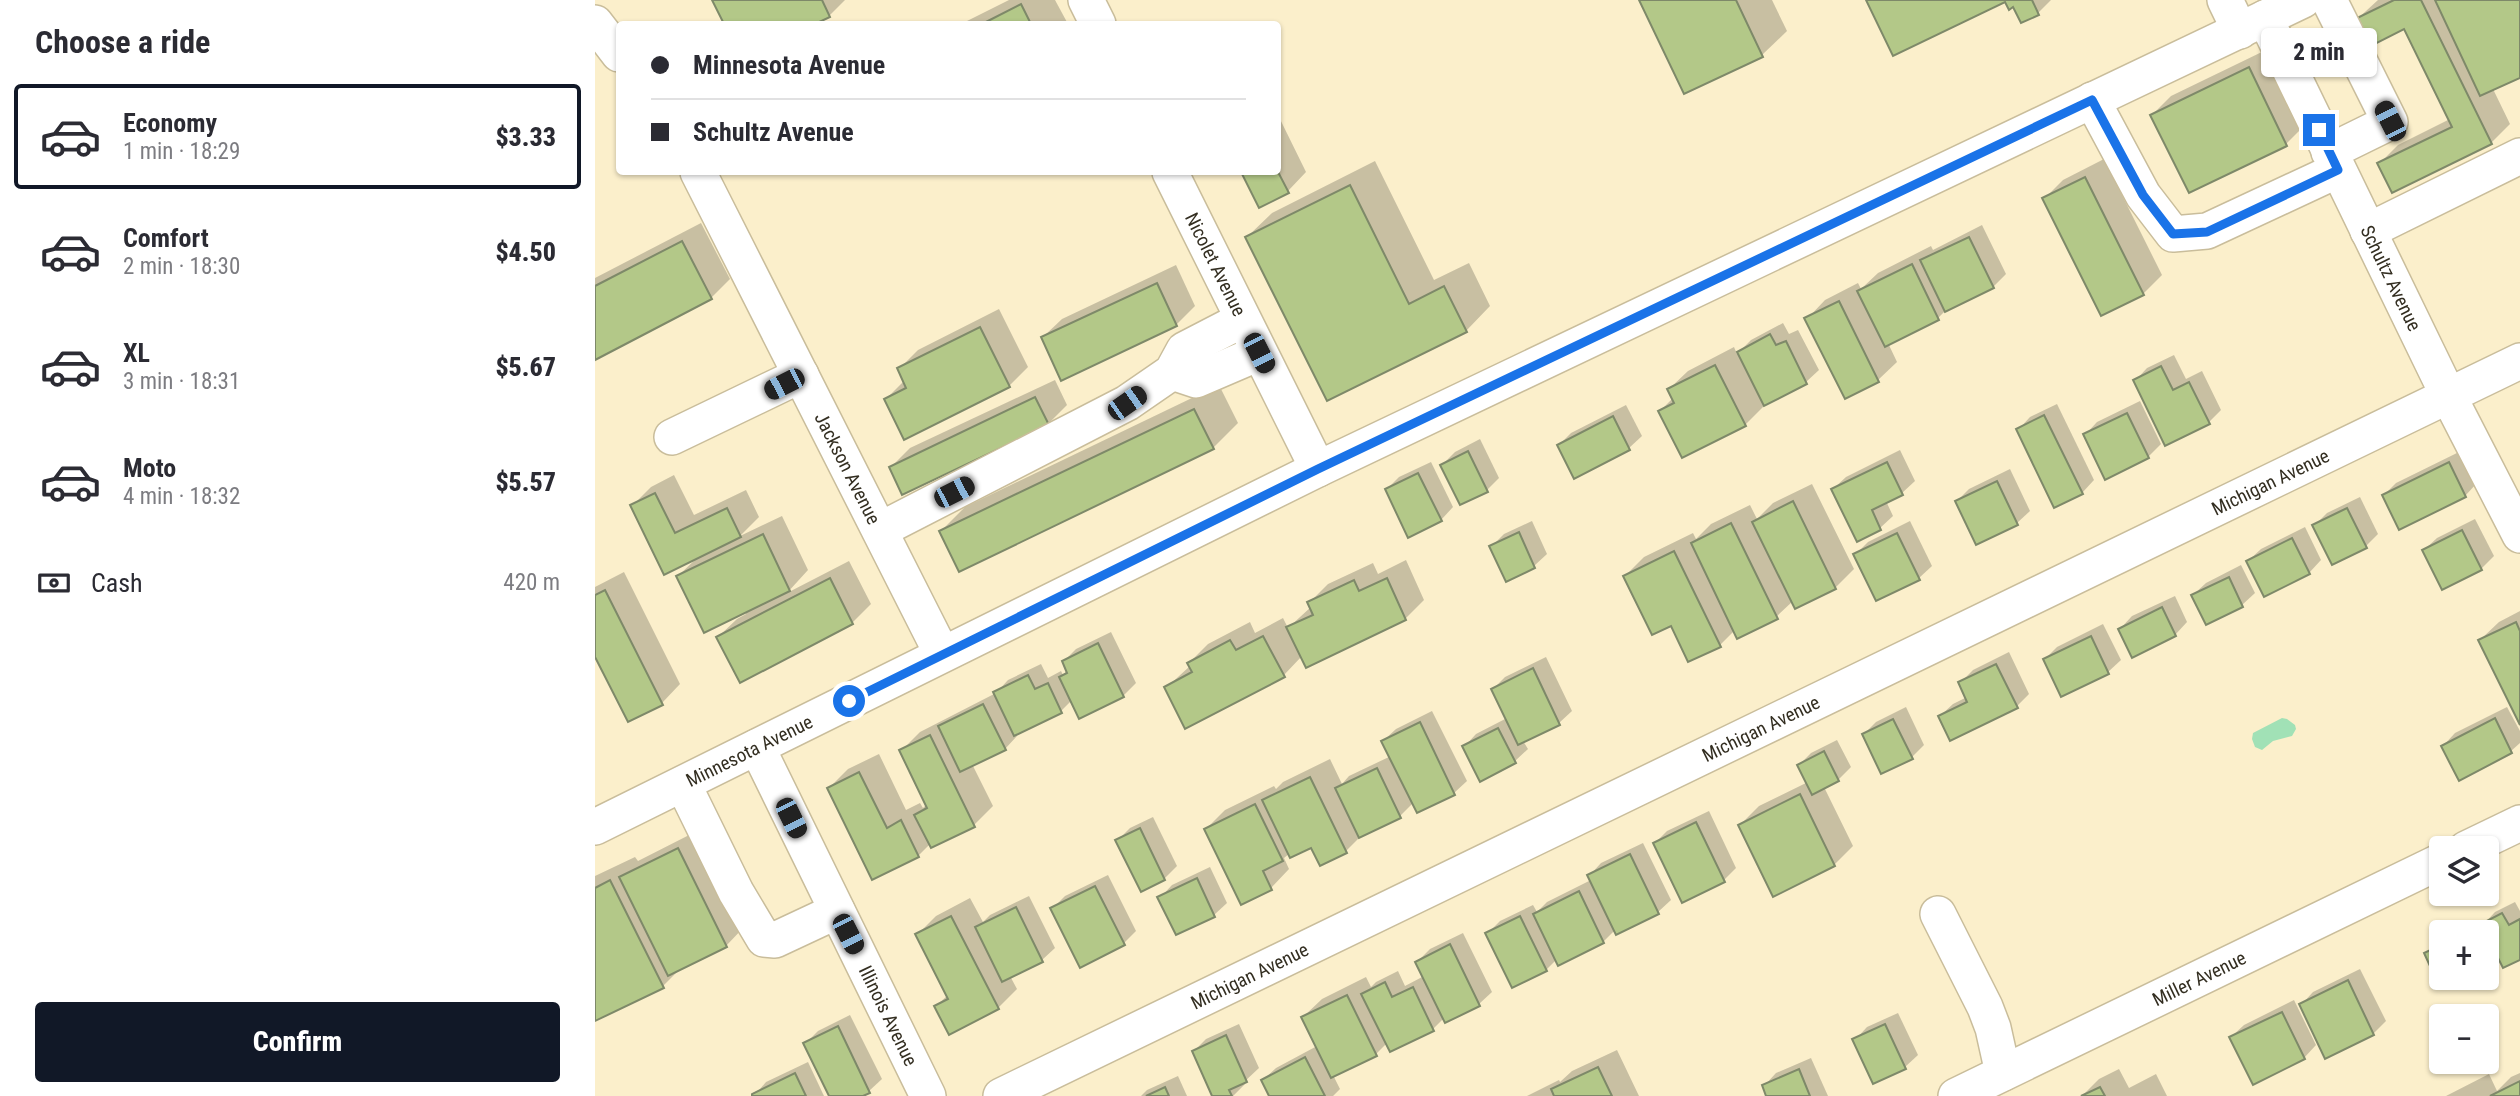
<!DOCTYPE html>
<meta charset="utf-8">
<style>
:root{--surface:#fff;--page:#f7f7f7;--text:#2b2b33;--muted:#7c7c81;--line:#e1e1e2;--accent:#111827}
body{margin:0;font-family:"Roboto Condensed",sans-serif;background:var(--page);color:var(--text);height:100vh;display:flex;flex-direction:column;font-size:26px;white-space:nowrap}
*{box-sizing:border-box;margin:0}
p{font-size:23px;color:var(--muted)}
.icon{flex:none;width:38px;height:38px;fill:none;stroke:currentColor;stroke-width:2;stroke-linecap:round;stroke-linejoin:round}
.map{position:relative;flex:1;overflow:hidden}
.sheet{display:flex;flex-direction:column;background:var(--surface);width:595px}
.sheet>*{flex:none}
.guide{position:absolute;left:21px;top:21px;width:665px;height:154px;border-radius:7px;box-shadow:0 2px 5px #0004;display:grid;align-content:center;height:154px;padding:0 35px;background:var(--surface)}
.fabs{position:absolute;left:1834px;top:836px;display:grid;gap:14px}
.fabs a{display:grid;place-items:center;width:70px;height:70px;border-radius:7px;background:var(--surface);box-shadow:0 2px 5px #0004;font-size:35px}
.end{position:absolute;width:32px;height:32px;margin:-16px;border:9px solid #1a73e8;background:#fff;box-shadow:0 0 0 4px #fff}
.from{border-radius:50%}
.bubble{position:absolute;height:49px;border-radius:7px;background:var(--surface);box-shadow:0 2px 5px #0004;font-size:23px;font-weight:800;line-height:49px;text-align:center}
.car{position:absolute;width:21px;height:42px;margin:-21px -10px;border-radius:9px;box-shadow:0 0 5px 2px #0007;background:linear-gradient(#222 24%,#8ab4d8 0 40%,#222 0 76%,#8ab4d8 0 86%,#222 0)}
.guide b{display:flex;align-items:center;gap:24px;height:66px;font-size:26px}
.guide b+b{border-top:2px solid var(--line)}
.guide i{width:18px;height:18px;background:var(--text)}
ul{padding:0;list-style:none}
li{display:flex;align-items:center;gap:21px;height:105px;margin:0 14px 10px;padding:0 21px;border:4px solid transparent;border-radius:7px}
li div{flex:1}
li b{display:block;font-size:26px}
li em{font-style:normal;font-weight:800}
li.active{border-color:var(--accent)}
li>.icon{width:63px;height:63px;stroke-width:1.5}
h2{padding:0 35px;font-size:32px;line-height:84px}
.pay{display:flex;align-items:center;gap:18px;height:77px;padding:0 35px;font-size:26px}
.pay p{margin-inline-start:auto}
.button{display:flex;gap:14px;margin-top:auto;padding:14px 35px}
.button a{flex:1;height:80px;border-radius:7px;background:var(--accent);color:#fff;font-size:28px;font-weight:800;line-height:80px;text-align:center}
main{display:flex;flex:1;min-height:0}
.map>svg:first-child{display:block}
.water{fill:#a1e1b6}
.shadow{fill:#0003}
.building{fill:#b3c888;stroke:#7e8969;stroke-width:2}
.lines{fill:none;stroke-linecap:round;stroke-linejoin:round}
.minor-casing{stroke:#c9bd9b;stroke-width:38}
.minor{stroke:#fff;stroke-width:35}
.route{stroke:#1a73e8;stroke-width:9}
.labels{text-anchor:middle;stroke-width:5;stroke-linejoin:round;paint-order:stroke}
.street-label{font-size:19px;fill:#332e21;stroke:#fff}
</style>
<main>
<section class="sheet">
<h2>Choose a ride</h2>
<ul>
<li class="active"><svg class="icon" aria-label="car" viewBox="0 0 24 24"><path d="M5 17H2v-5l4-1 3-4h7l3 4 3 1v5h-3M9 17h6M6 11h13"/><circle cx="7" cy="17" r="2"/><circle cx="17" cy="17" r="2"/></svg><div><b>Economy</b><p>1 min · 18:29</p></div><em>$3.33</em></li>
<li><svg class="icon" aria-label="car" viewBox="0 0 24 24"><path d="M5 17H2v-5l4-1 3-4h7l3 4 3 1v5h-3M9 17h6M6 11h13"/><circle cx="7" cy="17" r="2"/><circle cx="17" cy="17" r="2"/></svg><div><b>Comfort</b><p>2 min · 18:30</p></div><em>$4.50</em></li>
<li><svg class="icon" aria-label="car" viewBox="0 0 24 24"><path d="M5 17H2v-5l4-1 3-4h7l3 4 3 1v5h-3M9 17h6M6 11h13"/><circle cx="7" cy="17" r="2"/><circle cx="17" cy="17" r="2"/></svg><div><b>XL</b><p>3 min · 18:31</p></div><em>$5.67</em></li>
<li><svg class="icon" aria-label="car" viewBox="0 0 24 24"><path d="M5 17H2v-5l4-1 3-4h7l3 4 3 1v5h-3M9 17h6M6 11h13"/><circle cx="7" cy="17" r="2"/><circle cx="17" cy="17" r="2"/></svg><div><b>Moto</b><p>4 min · 18:32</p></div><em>$5.57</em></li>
</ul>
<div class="pay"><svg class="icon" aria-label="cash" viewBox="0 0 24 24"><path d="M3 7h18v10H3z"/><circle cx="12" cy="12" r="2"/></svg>Cash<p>420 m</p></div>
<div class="button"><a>Confirm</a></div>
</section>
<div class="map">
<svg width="1925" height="1096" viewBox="0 0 1925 1096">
<rect width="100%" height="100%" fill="#fbefcb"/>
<path class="water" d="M1687,718l5,1 8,6 1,4 -4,7 -19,5 -11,9 -7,-3 -3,-8 1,-6z"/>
<g class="shadow">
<path d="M119,0h131l-16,16 -18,8h-85z"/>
<path d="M414,0h46l13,24h-107z"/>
<path d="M1046,0h131l15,31 -25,24z"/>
<path d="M1411,0h45l-13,13z"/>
<path d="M1783,0h142v76l-27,13 17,35 -19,19 -112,21 19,-19 52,-26 -45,-92 -51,-5z"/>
<path d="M1673,49l37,76 -19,19 -134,-29 19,-19z"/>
<path d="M682,113l29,59 -18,19 -28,14 -17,-33h34z"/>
<path d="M1509,159l58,116 -19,19 -99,-95 19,-19z"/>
<path d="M780,161l59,119 35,-17 21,43 -24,25 -219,-94 25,-24z"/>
<path d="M106,223l29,56 -19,19 -116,60v-80z"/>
<path d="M1387,225l24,49 -13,13 -46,22 -9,9 -50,25 9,19 -19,18 -32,17 -39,-78 18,-19 33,-17 3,6 17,-16 53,-27 2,4z"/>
<path d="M581,265l19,41 -19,19 -133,12 19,-18z"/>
<path d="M404,309l29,58 -19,19 -123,13 19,-19 -6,-11 19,-19z"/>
<path d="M1188,323l6,11 9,-4 21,40 -13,12 -43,22 1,2 -19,19 -85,-14 13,-13 -4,-9 19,-18 46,-24 3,7 14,-14z"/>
<path d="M1579,355l12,24 16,-8 19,39 -12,12 -74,-41 12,-13z"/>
<path d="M460,380l12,25 -19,19 -157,43 19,-19z"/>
<path d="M624,385l19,38 -25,25 -272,83 24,-24z"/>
<path d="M1545,401l21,43 -13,13 -63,-22 12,-13z"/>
<path d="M1462,404l37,76 -12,13 -64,-63 12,-13z"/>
<path d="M1031,405l16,31 -13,12 -54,28 -16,-31 12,-12z"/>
<path d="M885,439l19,39 -12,12 -45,-25 13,-13z"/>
<path d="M1305,450l15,31 -13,12 -16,8 7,15 -13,12 -22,11 -25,-50 13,-12z"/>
<path d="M1866,451l16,32 -12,13 -81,-1 12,-12z"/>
<path d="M836,462l22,45 -12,13 -54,-31 12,-12z"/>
<path d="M1415,469l20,42 -13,12 -40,20 -20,-42 12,-12z"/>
<path d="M79,475l20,40 52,-25 13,27 -19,19 42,-20 26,54 -21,23 62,-32 22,43 -19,19 -112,57 -22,-43 19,-18 9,-5 -1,-3 -67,-35 20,-19 -66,-51 19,-19z"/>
<path d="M1217,484l42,85 -19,19 -42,13 -17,16 -41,13 -15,15 -49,-21 -46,-48 19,-19 49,-24 3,6 15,-15 39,-19 7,14 16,-16z"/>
<path d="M1765,497l18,37 -13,13 -50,-22 12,-12z"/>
<path d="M1880,519l19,37 -13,13 -57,-19 13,-12z"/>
<path d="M937,521l15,33 -13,12 -28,13 -15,-32 13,-13z"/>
<path d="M1315,521l22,45 -13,12 -42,21 -22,-44 13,-13z"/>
<path d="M1710,527l16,33 -12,13 -61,-12 13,-12z"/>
<path d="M811,560l18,40 -19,19 -103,37 -18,19 -118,13 24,-22 -1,-3 19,-19 42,-22 5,11 28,-15 5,10 23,-21 -2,-4 19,-19 45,-21 5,11z"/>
<path d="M1646,565l14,28 -13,12 -35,18 -14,-28 13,-12z"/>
<path d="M29,572l56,112 -18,19 -67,-50v-66z"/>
<path d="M1580,596l12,26 -12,13 -55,-6 12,-13z"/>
<path d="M1925,611v110l-40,-81 19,-18z"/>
<path d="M1508,624l18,36 -13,12 -63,-13 12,-12z"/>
<path d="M516,632l25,51 -13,13 -51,4 -11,11 -45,22 1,3 -12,13 -33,15 21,42 -19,19 -44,19 -12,12 -89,-68 19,-19 31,-15 27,56 14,-7 3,5 4,-4 -26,-53 19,-19 76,-39 12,-13 33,-16 7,14 13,-7 2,4 5,-5 -4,-9 12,-12z"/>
<path d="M1414,652l20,42 -12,12 -77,10 13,-12 14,-7 -7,-14 13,-13z"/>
<path d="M951,657l26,54 -13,12 -36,18 5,8 -13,12 -51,-14 12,-13 31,-16 -14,-29 12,-12z"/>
<path d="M1311,707l18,38 -12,12 -48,-23 12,-12z"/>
<path d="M1912,707l13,24v12l-9,8 -52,27 -16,-32 12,-13z"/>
<path d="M837,711l35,70 -13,12 -41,10 -13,13 -36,17 -18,18 -26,13 -8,-18 -22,7 -6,5 5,11 -18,19 -65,-59 19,-19 49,-24 2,3 7,-7 47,-23 12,25 7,-8 42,-20 -8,-15 13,-12z"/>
<path d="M1242,740l14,27 -13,13 -14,7 29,59 -19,19 -94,-40 19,-19 49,-24 -9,-17 12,-12z"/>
<path d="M1114,811l27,57 -12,12 -69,-37 12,-12z"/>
<path d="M558,817l24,49 -13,13 -47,-38 13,-13z"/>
<path d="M102,831l47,96 -18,19 -45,22 -18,18 -68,33v-143l40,-19 3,4z"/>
<path d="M1048,843l28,57 -13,12 -43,18 -12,12 -46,17 -11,11 -59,-36 13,-13 33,-16 4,7 10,-10 44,-22 -2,-4 12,-13z"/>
<path d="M615,867l17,36 -13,12 -37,18 -17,-35 12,-13z"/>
<path d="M513,875l28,56 -12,12 -72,-34 13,-13z"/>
<path d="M434,896l26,52 -13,12 -32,16 7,13 -19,19 -62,-2 12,-11 -31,-60 19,-19 34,-18 13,24 7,-7z"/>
<path d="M1920,902l5,9v47l-37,-33 12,-13z"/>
<path d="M1875,927l2,6h-15z"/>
<path d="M868,933l29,59 -13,12 -35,14 -11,11 -42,21 -4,-7 -11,11 -43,21 7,14 -7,7h-62l-8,-16 13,-12 41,-22 -14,-29 19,-18 44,-22 5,10 5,-5 22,-11 7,15 19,-10 -7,-14 13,-13z"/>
<path d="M1846,940v38l-1,8 -14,-33z"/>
<path d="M1765,969l26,52 -13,13 -72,-29 12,-13z"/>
<path d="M1699,1000l22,45 -12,13 -73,-21 13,-12z"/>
<path d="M1303,1013l20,42 -13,12 -31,15 -19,-42 12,-13z"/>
<path d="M255,1015l32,64 -13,12 -10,5h-28l-26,-52 13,-13z"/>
<path d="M644,1024l20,44 -15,14 1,2 -12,12h-19l-20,-45 12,-12z"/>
<path d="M1022,1050l22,46h-112l32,-16 1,2 12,-11z"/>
<path d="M1216,1058l17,38h-60l-4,-10 12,-13z"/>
<path d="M213,1062l16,34h-70l12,-14z"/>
<path d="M1524,1069l10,19 27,-14 11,22h-85l17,-17z"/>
<path d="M1925,1073v23h-74l43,-22 8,17 14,-14z"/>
<path d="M583,1076l9,20h-46l6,-6z"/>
</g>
<g class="building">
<path d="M117,0h110l8,17 -15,7h-91z"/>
<path d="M1044,0h97l27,57 -79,37z"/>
<path d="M1271,0h166l7,15 -18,8 -8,-16 -4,3 -4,-8 -112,54z"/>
<path d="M1799,0h27l71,144 -100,49 -15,-30 75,-36 -48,-98 -39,20 -14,-28z"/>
<path d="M1840,0h85v78l-40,18z"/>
<path d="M426,4l10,20h-49z"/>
<path d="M1654,67l38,79 -98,47 -39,-78z"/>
<path d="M682,170l12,23 -30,15 -18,-36z"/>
<path d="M1490,177l59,118 -43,21 -59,-118z"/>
<path d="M755,185l59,119 35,-18 23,46 -140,69 -82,-164z"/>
<path d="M1374,237l25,51 -49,24 -25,-52z"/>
<path d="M87,241l30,58 -117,61v-74z"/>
<path d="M1317,264l27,56 -54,27 -28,-56z"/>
<path d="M562,283l20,43 -116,55 -20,-44z"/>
<path d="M1244,301l40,81 -34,17 -41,-81z"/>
<path d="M385,327l30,60 -106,53 -20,-41 22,-11 -9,-20z"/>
<path d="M1175,334l6,11 10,-4 21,43 -43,22 -27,-54z"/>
<path d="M1120,365l31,61 -64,32 -24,-47 16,-8 -7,-14z"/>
<path d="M1566,366l12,24 16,-8 21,42 -45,22 -32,-66z"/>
<path d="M440,397l14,28 -147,70 -13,-28z"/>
<path d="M599,409l20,40 -255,123 -20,-41z"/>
<path d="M1532,413l22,45 -44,22 -22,-46z"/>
<path d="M1449,415l39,79 -29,14 -38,-79z"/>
<path d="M1018,416l17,34 -56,29 -17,-34z"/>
<path d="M873,451l20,41 -28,13 -20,-40z"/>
<path d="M1292,462l16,33 -31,15 9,20 -24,12 -26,-53z"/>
<path d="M1854,462l17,35 -67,33 -17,-35z"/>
<path d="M823,473l24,48 -34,17 -23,-49z"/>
<path d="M1402,481l21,44 -42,20 -21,-44z"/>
<path d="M60,493l20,40 52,-25 14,29 -77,38 -34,-70z"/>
<path d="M1198,501l43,88 -41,20 -43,-87z"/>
<path d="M1752,508l20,40 -35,17 -20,-40z"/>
<path d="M1136,523l47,96 -41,20 -46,-96z"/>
<path d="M1867,530l20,40 -40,20 -20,-40z"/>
<path d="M924,532l16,36 -29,14 -17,-36z"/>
<path d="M1302,533l23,47 -44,21 -23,-47z"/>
<path d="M168,534l27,57 -86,42 -28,-57z"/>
<path d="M1697,538l18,36 -46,23 -18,-36z"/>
<path d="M1079,551l47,96 -33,15 -17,-36 -19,9 -29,-59z"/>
<path d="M1634,577l14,30 -37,18 -15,-30z"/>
<path d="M235,578l23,46 -113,59 -24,-46z"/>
<path d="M792,578l19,42 -100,48 -20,-41 27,-12 -6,-13 47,-22 5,11z"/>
<path d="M10,590l58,115 -35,17 -33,-65v-62z"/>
<path d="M1567,607l14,29 -44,22 -14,-29z"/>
<path d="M1921,622l4,9v94l-42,-85z"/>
<path d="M668,636l22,41 -100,52 -21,-42 28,-15 -5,-9 43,-23 6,10z"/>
<path d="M1496,636l18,38 -48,23 -18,-38z"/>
<path d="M503,643l26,54 -45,22 -20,-42 8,-4 -5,-12z"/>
<path d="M1401,664l22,44 -68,33 -12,-25 29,-14 -9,-20z"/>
<path d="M938,668l27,57 -42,20 -27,-56z"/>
<path d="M433,675l7,14 13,-6 14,30 -48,23 -21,-44z"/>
<path d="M388,704l23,46 -46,22 -22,-46z"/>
<path d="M1900,718l17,35 -53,28 -18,-35z"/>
<path d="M1298,719l20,40 -32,15 -19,-40z"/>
<path d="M825,722l35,73 -38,18 -36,-72z"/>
<path d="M903,728l18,35 -36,19 -18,-36z"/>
<path d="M335,735l45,92 -44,21 -17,-33 13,-7 -28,-58z"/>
<path d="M1229,751l15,30 -27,14 -15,-30z"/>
<path d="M782,768l24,50 -42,20 -24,-50z"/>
<path d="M264,772l28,56 14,-8 18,37 -47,23 -45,-92z"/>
<path d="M715,777l37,76 -27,13 -9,-18 -21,10 -28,-58z"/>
<path d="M1205,794l35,72 -62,31 -35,-72z"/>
<path d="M660,804l28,57 -20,10 9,19 -31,15 -37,-76z"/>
<path d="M1101,822l29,60 -43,21 -29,-60z"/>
<path d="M545,828l25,52 -24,12 -26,-52z"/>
<path d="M83,848l49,99 -59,29 -49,-99z"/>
<path d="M1035,854l29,60 -43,21 -29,-60z"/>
<path d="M602,878l18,39 -39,18 -19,-38z"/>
<path d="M15,880l54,108 -69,33v-133z"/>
<path d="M500,886l30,59 -45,23 -30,-60z"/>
<path d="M984,891l25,52 -46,23 -25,-52z"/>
<path d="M421,907l27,55 -41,20 -27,-55z"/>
<path d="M1907,913l7,12 11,-6v41l-17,8 -22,-44z"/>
<path d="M356,916l48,93 -50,26 -15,-29 14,-7 -33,-65z"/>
<path d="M925,916l27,55 -35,17 -27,-55z"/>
<path d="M855,944l30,62 -35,17 -30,-61z"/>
<path d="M1846,945v33h20l-21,10 -16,-35z"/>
<path d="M1753,980l26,55 -49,24 -26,-55z"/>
<path d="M790,982l7,15 21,-10 21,44 -44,21 -29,-58z"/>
<path d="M752,995l30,61 -46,22 -30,-61z"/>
<path d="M1687,1012l23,47 -52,26 -24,-48z"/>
<path d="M1290,1024l21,45 -33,15 -21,-45z"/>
<path d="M243,1026l32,67 -7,3h-34l-26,-53z"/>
<path d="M631,1035l21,47 -18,8 3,6h-20l-20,-45z"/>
<path d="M710,1057l20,39h-56l-8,-16z"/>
<path d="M1003,1067l14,29h-58l-3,-7z"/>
<path d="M1204,1069l11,27h-44l-4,-11z"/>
<path d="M200,1073l11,23h-54v-2z"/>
<path d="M1925,1081v15h-30z"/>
<path d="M570,1087l4,9h-23z"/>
<path d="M1505,1087l5,9h-24z"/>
</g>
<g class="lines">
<defs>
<g id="minor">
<path d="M491,0l12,24"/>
<path d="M1630,0l15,31"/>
<path d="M1734,0l61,122 -61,30"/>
<path id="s1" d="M1670,18l183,377 72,140"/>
<path d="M0,23l24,31"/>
<path d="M1497,100l51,95 30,39 34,-3 131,-61"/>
<path id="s2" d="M103,172l244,482"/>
<path id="s3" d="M575,172l148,297"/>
<path d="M1773,231l152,-75"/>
<path d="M577,372l24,8 63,-27"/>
<path d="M77,437l129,-62"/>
<path d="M285,530l247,-127 45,-31 12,-22 58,-30"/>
<path id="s4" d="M162,747l171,349"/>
<path d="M88,784l53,108 28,47 11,1 62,-29"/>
<path id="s5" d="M0,827l723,-358 985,-469"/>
<path d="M1871,849l54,-26"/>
<path d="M1343,914l47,93 8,21 10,45"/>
<path id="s6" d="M406,1096l1519,-735"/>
<path id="s7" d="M1361,1096l485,-235"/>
</g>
</defs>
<use href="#minor" class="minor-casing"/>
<use href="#minor" class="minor"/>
</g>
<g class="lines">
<path class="route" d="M254,701l469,-232 774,-369 51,95 30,39 34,-2 131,-62 -19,-40"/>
</g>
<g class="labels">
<g class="street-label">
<text dy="7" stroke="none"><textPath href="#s3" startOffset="103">Nicolet Avenue</textPath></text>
<text dy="7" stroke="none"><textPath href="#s1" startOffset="289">Schultz Avenue</textPath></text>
<text dy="7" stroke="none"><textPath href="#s2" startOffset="332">Jackson Avenue</textPath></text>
<text dy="7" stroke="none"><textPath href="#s6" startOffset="1410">Michigan Avenue</textPath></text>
<text dy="7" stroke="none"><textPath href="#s6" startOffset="844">Michigan Avenue</textPath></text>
<text dy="7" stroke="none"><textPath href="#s5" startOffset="172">Minnesota Avenue</textPath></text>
<text dy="7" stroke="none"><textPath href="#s6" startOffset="276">Michigan Avenue</textPath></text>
<text dy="7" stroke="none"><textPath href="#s7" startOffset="270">Miller Avenue</textPath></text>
<text dy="7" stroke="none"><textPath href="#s4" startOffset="299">Illinois Avenue</textPath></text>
</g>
</g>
</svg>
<div class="fabs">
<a><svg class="icon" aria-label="layers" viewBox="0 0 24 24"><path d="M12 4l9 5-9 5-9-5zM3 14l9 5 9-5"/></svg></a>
<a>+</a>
<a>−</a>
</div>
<i class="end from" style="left:254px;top:701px"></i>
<i class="end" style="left:1724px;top:130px"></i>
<div class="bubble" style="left:1666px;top:28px;width:116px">2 min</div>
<i class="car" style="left:1795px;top:121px;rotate:333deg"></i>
<i class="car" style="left:664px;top:353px;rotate:153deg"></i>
<i class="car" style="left:189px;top:384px;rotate:243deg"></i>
<i class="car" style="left:532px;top:403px;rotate:55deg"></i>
<i class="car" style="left:359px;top:492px;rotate:63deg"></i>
<i class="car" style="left:196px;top:818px;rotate:154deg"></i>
<i class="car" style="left:253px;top:934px;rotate:153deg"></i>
<div class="guide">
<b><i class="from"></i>Minnesota Avenue</b>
<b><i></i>Schultz Avenue</b>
</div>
</div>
</main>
